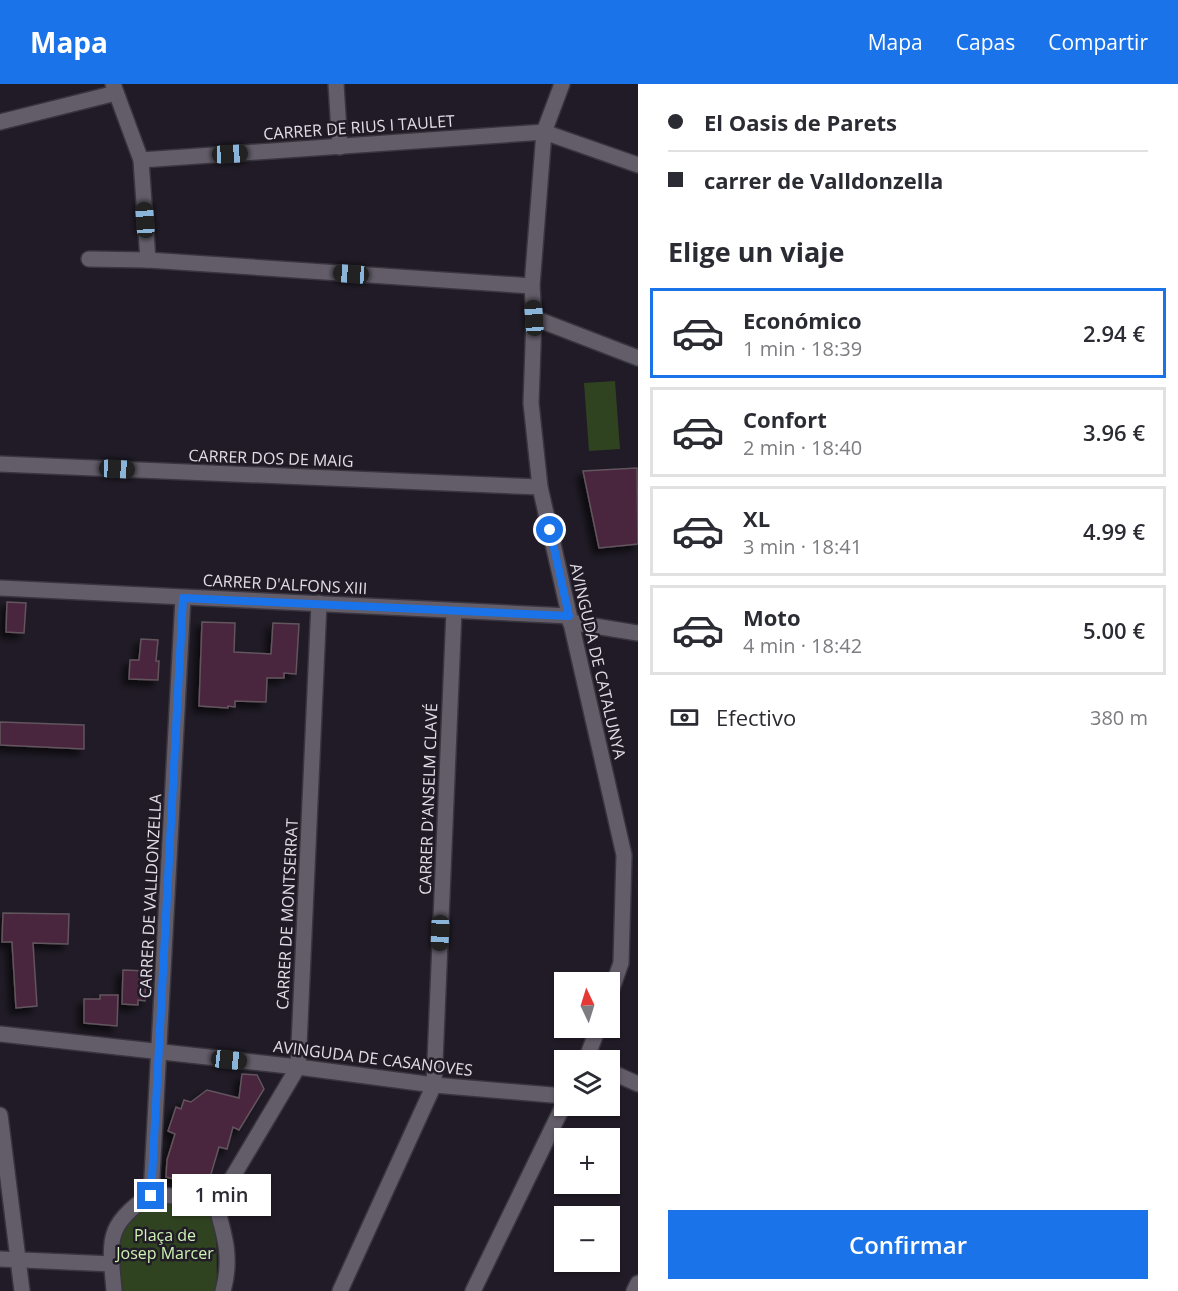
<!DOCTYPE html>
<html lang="es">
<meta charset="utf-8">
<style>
:root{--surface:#fff;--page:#f7f7f7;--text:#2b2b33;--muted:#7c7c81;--line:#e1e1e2;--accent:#1a73e8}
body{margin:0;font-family:"Open Sans",sans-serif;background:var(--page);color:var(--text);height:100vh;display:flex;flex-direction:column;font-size:22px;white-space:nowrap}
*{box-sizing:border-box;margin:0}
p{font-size:20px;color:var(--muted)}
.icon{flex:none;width:33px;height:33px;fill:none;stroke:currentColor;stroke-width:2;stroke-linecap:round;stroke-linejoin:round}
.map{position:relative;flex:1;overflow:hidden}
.panel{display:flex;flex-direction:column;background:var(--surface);width:540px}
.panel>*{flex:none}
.hud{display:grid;align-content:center;height:132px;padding:0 30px;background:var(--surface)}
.needle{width:39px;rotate:356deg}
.tools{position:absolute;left:554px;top:888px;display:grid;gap:12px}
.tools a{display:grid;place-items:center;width:66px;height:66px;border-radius:0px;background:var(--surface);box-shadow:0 2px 4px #0004;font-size:30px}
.end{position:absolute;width:27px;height:27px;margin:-14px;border:8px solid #1a73e8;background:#fff;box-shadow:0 0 0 3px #fff}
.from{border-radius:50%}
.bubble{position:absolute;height:42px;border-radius:0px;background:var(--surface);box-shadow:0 2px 4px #0004;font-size:20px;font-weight:600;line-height:42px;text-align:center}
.car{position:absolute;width:18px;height:36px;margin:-18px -9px;border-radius:8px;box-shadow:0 0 4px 2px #0007;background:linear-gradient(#222 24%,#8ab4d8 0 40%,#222 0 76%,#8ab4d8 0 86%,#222 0)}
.hud b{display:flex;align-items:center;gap:21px;height:57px;font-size:22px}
.hud b+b{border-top:2px solid var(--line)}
.hud i{width:15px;height:15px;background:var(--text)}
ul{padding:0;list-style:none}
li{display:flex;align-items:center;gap:18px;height:90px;margin:0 12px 9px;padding:0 18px;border:3px solid var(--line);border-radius:0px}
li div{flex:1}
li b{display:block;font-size:22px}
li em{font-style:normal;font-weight:600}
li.on{border-color:var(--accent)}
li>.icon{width:54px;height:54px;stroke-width:1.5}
h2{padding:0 30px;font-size:27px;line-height:72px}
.pay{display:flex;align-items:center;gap:15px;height:66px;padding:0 30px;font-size:22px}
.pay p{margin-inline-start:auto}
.button{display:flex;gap:12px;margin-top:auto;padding:12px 30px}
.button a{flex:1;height:69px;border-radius:0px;background:var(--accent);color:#fff;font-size:24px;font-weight:600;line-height:69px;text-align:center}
header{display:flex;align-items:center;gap:36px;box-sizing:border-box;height:84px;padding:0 30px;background:var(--accent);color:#fff}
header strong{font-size:28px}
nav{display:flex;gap:33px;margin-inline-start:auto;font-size:21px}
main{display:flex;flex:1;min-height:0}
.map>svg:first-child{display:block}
.green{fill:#304321}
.building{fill:#48253e;stroke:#62545d;stroke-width:1.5;filter:url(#shadow)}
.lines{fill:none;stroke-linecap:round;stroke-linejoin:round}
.minor-casing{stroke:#39353e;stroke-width:18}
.tertiary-casing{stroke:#39353e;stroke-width:18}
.minor{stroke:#635d6a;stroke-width:15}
.tertiary{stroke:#635d6a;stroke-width:15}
.route{stroke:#1a73e8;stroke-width:8}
.labels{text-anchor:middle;stroke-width:5;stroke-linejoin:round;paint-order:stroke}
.street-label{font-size:16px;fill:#e1dde5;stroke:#201b26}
.park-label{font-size:16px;fill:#cdf2b1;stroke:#201b26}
</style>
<header>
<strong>Mapa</strong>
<nav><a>Mapa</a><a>Capas</a><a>Compartir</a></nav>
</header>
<main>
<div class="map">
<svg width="638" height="1207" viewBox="0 0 638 1207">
<defs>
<filter id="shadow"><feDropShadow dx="-5.5" dy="5.5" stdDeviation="3" flood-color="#0009"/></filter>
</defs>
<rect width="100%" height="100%" fill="#201b26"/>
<g class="green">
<path d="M615,297l5,68 -31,2 -5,-68z"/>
<path d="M151,1112l65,9 1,86h-103l-1,-52z"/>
</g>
<g class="building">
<path d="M637,384l1,76 -39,4 -16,-77z"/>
<path d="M7,518l19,1 -2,30 -18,-1z"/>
<path d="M202,538l33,1 -1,29 37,2 2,-31 26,1 -3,50 -12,-1v5h-17l-1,24 -31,-1v6l-7,-1v2l-29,-2z"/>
<path d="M141,555l17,1 -2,21h3l-1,19 -29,-1 1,-19h9z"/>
<path d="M0,638l84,3v24l-84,-4z"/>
<path d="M3,829l66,1 -1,30 -35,-1 4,63 -21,2 -4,-66h-10z"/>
<path d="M123,886l23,1 -1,30 -7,-1v5l-16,-1z"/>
<path d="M100,911h18l-1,31 -33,-3v-24h16z"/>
<path d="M242,990l15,1 7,14 -25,41 -6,-3 -6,22 -8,-2 -8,27 -9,13 -36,-10 1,-17 8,-26 -7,-3 8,-24 5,2 3,-9 7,2 16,-12 32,8z"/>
</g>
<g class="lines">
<defs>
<g id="minor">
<path d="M113,0l28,76 7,100"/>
<path d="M336,0l4,63"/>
<path d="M0,38l116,-29"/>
<path d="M141,76l403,-28 94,33"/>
<path d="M89,175l59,1 384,26"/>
<path d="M534,234l104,40"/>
<path d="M0,380l540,23"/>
<path d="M0,504l569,28"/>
<path d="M570,538l68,11"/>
<path d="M0,950l298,33 136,18 130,11"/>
<path d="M609,987l29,13"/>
<path d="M0,1031l22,176"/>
<path d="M151,1112l32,-598"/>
<path d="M216,1121l82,-138 21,-464"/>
<path d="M0,1175l112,5"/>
<path d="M114,1207c-1,-18 -6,-43 1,-60 5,-13 24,-31 37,-35 16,-3 48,5 64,9 9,31 16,54 7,86"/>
<path d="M340,1207l94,-206 20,-474"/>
<path d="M634,1207l4,-8"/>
</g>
<g id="tertiary">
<path d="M562,0l-18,48 -12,154 2,32 -3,85 9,84 84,368 -3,108 -12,34"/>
<path d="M586,976l12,-32"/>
<path d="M473,1207l91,-187"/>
</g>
</defs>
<use href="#minor" class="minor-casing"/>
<use href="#tertiary" class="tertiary-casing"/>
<use href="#minor" class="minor"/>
<use href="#tertiary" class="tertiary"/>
</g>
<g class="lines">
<path class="route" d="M151,1112l32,-598 386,18 -19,-86"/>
</g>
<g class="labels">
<g class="street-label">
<text transform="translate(359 43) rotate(-4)" y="6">CARRER DE RIUS I TAULET</text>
<text transform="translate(271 374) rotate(2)" y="6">CARRER DOS DE MAIG</text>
<text transform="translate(285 500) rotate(3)" y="6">CARRER D'ALFONS XIII</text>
<text transform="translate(598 577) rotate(77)" y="6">AVINGUDA DE CATALUNYA</text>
<text transform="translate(428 715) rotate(-88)" y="6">CARRER D'ANSELM CLAVÉ</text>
<text transform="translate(150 812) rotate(-87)" y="6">CARRER DE VALLDONZELLA</text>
<text transform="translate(287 830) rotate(-87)" y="6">CARRER DE MONTSERRAT</text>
<text transform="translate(373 974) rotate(7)" y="6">AVINGUDA DE CASANOVES</text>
</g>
<g class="park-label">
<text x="165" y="1157">Plaça de<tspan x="165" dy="18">Josep Marcer</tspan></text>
</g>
</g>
</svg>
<div class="tools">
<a><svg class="needle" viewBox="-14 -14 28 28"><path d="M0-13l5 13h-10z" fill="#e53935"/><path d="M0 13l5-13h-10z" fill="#7c7c81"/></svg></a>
<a><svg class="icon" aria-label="layers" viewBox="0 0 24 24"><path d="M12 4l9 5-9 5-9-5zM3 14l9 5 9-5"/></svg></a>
<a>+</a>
<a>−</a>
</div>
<i class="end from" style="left:550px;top:446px"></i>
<i class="end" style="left:151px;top:1112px"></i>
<div class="bubble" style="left:172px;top:1090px;width:99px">1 min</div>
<i class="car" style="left:230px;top:70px;rotate:87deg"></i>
<i class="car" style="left:145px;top:136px;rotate:356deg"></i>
<i class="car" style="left:351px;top:190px;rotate:274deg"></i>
<i class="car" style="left:534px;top:234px;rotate:356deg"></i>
<i class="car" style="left:117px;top:385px;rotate:93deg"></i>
<i class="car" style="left:440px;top:849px;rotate:182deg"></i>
<i class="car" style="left:229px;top:976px;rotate:96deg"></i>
</div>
<section class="panel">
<div class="hud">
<b><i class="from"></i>El Oasis de Parets</b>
<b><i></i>carrer de Valldonzella</b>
</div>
<h2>Elige un viaje</h2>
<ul>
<li class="on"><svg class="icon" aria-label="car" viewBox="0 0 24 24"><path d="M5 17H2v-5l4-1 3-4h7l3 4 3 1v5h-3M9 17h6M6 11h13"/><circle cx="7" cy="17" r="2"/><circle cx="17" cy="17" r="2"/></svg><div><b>Económico</b><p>1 min · 18:39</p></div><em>2.94 €</em></li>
<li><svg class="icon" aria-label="car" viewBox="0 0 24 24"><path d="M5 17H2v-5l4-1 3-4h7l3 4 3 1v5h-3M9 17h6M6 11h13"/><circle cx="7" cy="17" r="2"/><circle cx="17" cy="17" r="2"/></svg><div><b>Confort</b><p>2 min · 18:40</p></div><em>3.96 €</em></li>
<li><svg class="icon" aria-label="car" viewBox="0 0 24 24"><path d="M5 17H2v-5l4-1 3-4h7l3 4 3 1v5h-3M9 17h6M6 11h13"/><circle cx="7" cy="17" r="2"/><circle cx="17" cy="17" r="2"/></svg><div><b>XL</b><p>3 min · 18:41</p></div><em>4.99 €</em></li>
<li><svg class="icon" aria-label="car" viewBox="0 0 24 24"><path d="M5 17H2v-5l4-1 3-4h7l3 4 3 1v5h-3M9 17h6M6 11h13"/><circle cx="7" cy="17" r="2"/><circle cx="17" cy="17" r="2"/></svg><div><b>Moto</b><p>4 min · 18:42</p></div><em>5.00 €</em></li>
</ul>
<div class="pay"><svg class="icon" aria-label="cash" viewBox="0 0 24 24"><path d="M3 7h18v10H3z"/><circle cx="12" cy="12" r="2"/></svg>Efectivo<p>380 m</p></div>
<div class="button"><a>Confirmar</a></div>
</section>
</main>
